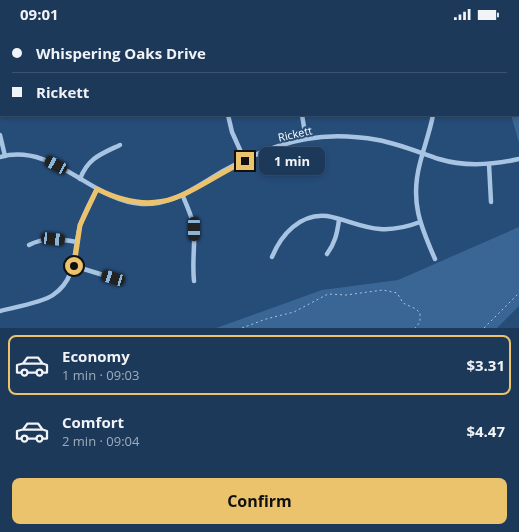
<!DOCTYPE html>
<meta charset="utf-8">
<style>
:root{--surface:#1c395a;--page:#294463;--text:#f1f3f6;--muted:#a0acbb;--line:#3a5370;--accent:#ecc36d}
body{margin:0;font-family:"Open Sans",sans-serif;background:var(--page);color:var(--text);height:100vh;display:flex;flex-direction:column;font-size:15px;white-space:nowrap}
*{box-sizing:border-box;margin:0}
p{font-size:13px;color:var(--muted)}
.icon{flex:none;width:22px;height:22px;fill:none;stroke:currentColor;stroke-width:2;stroke-linecap:round;stroke-linejoin:round}
.map{position:relative;height:300px;overflow:hidden}
.details{display:flex;flex-direction:column;background:var(--surface);flex:1}
.details>*{flex:none}
.top-card{position:absolute;left:0px;top:0px;width:519px;height:88px;box-shadow:0 2px 6px #0003,0 0 0 1px var(--line);display:grid;align-content:center;height:88px;padding:0 12px;background:var(--surface)}
.end{position:absolute;width:18px;height:18px;margin:-9px;border:5px solid #ecc36d;background:#111;box-shadow:0 0 0 2px #111}
.from{border-radius:50%}
.bubble{position:absolute;height:28px;border-radius:8px;background:var(--surface);box-shadow:0 2px 6px #0003,0 0 0 1px var(--line);font-size:13px;font-weight:700;line-height:28px;text-align:center}
.car{position:absolute;width:12px;height:24px;margin:-12px -6px;border-radius:5px;box-shadow:0 0 3px 1px #0007;background:linear-gradient(#222 24%,#8ab4d8 0 40%,#222 0 76%,#8ab4d8 0 86%,#222 0)}
.top-card b{display:flex;align-items:center;gap:14px;height:38px;font-size:15px}
.top-card b+b{border-top:1px solid var(--line)}
.top-card i{width:10px;height:10px;background:var(--text)}
ul{padding:7px 0 0;list-style:none}
li{display:flex;align-items:center;gap:12px;height:60px;margin:0 8px 6px;padding:0 4px;border:2px solid transparent;border-radius:8px}
li div{flex:1}
li b{display:block;font-size:15px}
li em{font-style:normal;font-weight:700}
li.active{border-color:var(--accent)}
li>.icon{width:36px;height:36px;stroke-width:1.5}
.cta{display:flex;gap:8px;margin-top:auto;padding:8px 12px}
.cta a{flex:1;height:46px;border-radius:8px;background:var(--accent);color:#111;font-size:16px;font-weight:700;line-height:46px;text-align:center}
.status{display:flex;justify-content:space-between;align-items:center;height:28px;padding:0 20px;background:var(--surface);direction:ltr}
.status svg{height:11px;fill:currentColor}
.map>svg:first-child{display:block}
.green{fill:#396695}
.lines{fill:none;stroke-linecap:round;stroke-linejoin:round}
.stream{stroke:#9cbfe3;stroke-width:1.5}
.path{stroke:#a8c4e3;stroke-width:1;stroke-dasharray:2 3;stroke-linecap:butt}
.minor{stroke:#a8c4e3;stroke-width:4.5}
.route{stroke:#ecc36d;stroke-width:5}
.labels{text-anchor:middle;stroke-width:4;stroke-linejoin:round;paint-order:stroke}
.street-label{font-size:11px;fill:#fff;stroke:#264c78}
</style>
<div class="status"><b>09:01</b><svg viewBox="0 0 49 12"><path d="M0 12V9h3v3zM5 12V6h3v6zM10 12V3h3v9zM15 12V0h3v12zM26 1h20v11H26zM47 4h2v5h-2z"/></svg></div>
<div class="map">
<svg width="519" height="300" viewBox="0 0 519 300">
<rect width="100%" height="100%" fill="#264c78"/>
<g class="green">
<path d="M486,0h33v115l-8,-28h7v-86z"/>
<path d="M519,199v79l-22,22h-281l106,-38 76,-10z"/>
</g>
<g class="lines">
<g class="stream">
<path d="M388,0l5,1"/>
<path d="M518,21l1,-1"/>
</g>
<g class="path">
<path d="M502,0l1,1"/>
<path d="M518,58v1"/>
<path d="M518,87l1,2"/>
<path d="M242,300l24,-9 28,-7 34,-18 18,1 37,-5 14,3 6,10 13,6 4,4v9l-5,6"/>
<path d="M484,300l35,-35"/>
</g>
<g class="minor">
<path d="M117,0l5,1"/>
<path d="M437,0v1"/>
<path d="M243,1l1,-1"/>
<path d="M316,1l1,-1"/>
<path d="M228,87l4,17 13,29"/>
<path d="M302,87l4,24"/>
<path d="M433,87c-3,16 -9,32 -13,48 -10,38 0,62 15,96"/>
<path d="M0,107l5,21"/>
<path d="M0,129c54,-15 91,44 142,47 33,1 56,-19 83,-34 25,-14 53,-26 81,-31 23,-4 49,-3 72,1 21,4 40,12 61,19 26,8 53,6 80,0"/>
<path d="M489,136l2,38"/>
<path d="M80,151c8,-21 21,-25 40,-34"/>
<path d="M183,168c4,11 10,22 11,33 1,17 -2,33 0,52"/>
<path d="M29,217c15,-8 30,-6 48,-3"/>
<path d="M327,226c8,-11 10,-20 12,-34"/>
<path d="M272,229c9,-22 28,-44 55,-41 18,3 35,12 53,13 14,1 27,-2 40,-7"/>
<path d="M74,238l39,12"/>
<path d="M0,283c15,-4 41,-8 53,-16 25,-17 20,-44 27,-69 4,-13 11,-25 17,-37"/>
</g>
</g>
<g class="lines">
<path class="route" d="M74,238l6,-41 17,-36c67,33 91,0 148,-28"/>
</g>
<g class="labels">
<g class="street-label">
<text transform="translate(295 106) rotate(-13)" y="4">Rickett</text>
</g>
</g>
</svg>
<i class="end from" style="left:74px;top:238px"></i>
<i class="end" style="left:245px;top:133px"></i>
<div class="bubble" style="left:259px;top:119px;width:66px">1 min</div>
<i class="car" style="left:56px;top:137px;rotate:298deg"></i>
<i class="car" style="left:194px;top:201px;rotate:180deg"></i>
<i class="car" style="left:53px;top:211px;rotate:96deg"></i>
<i class="car" style="left:113px;top:250px;rotate:287deg"></i>
<div class="top-card">
<b><i class="from"></i>Whispering Oaks Drive</b>
<b><i></i>Rickett</b>
</div>
</div>
<section class="details">
<ul>
<li class="active"><svg class="icon" aria-label="car" viewBox="0 0 24 24"><path d="M5 17H2v-5l4-1 3-4h7l3 4 3 1v5h-3M9 17h6M6 11h13"/><circle cx="7" cy="17" r="2"/><circle cx="17" cy="17" r="2"/></svg><div><b>Economy</b><p>1 min · 09:03</p></div><em>$3.31</em></li>
<li><svg class="icon" aria-label="car" viewBox="0 0 24 24"><path d="M5 17H2v-5l4-1 3-4h7l3 4 3 1v5h-3M9 17h6M6 11h13"/><circle cx="7" cy="17" r="2"/><circle cx="17" cy="17" r="2"/></svg><div><b>Comfort</b><p>2 min · 09:04</p></div><em>$4.47</em></li>
</ul>
<div class="cta"><a>Confirm</a></div>
</section>
